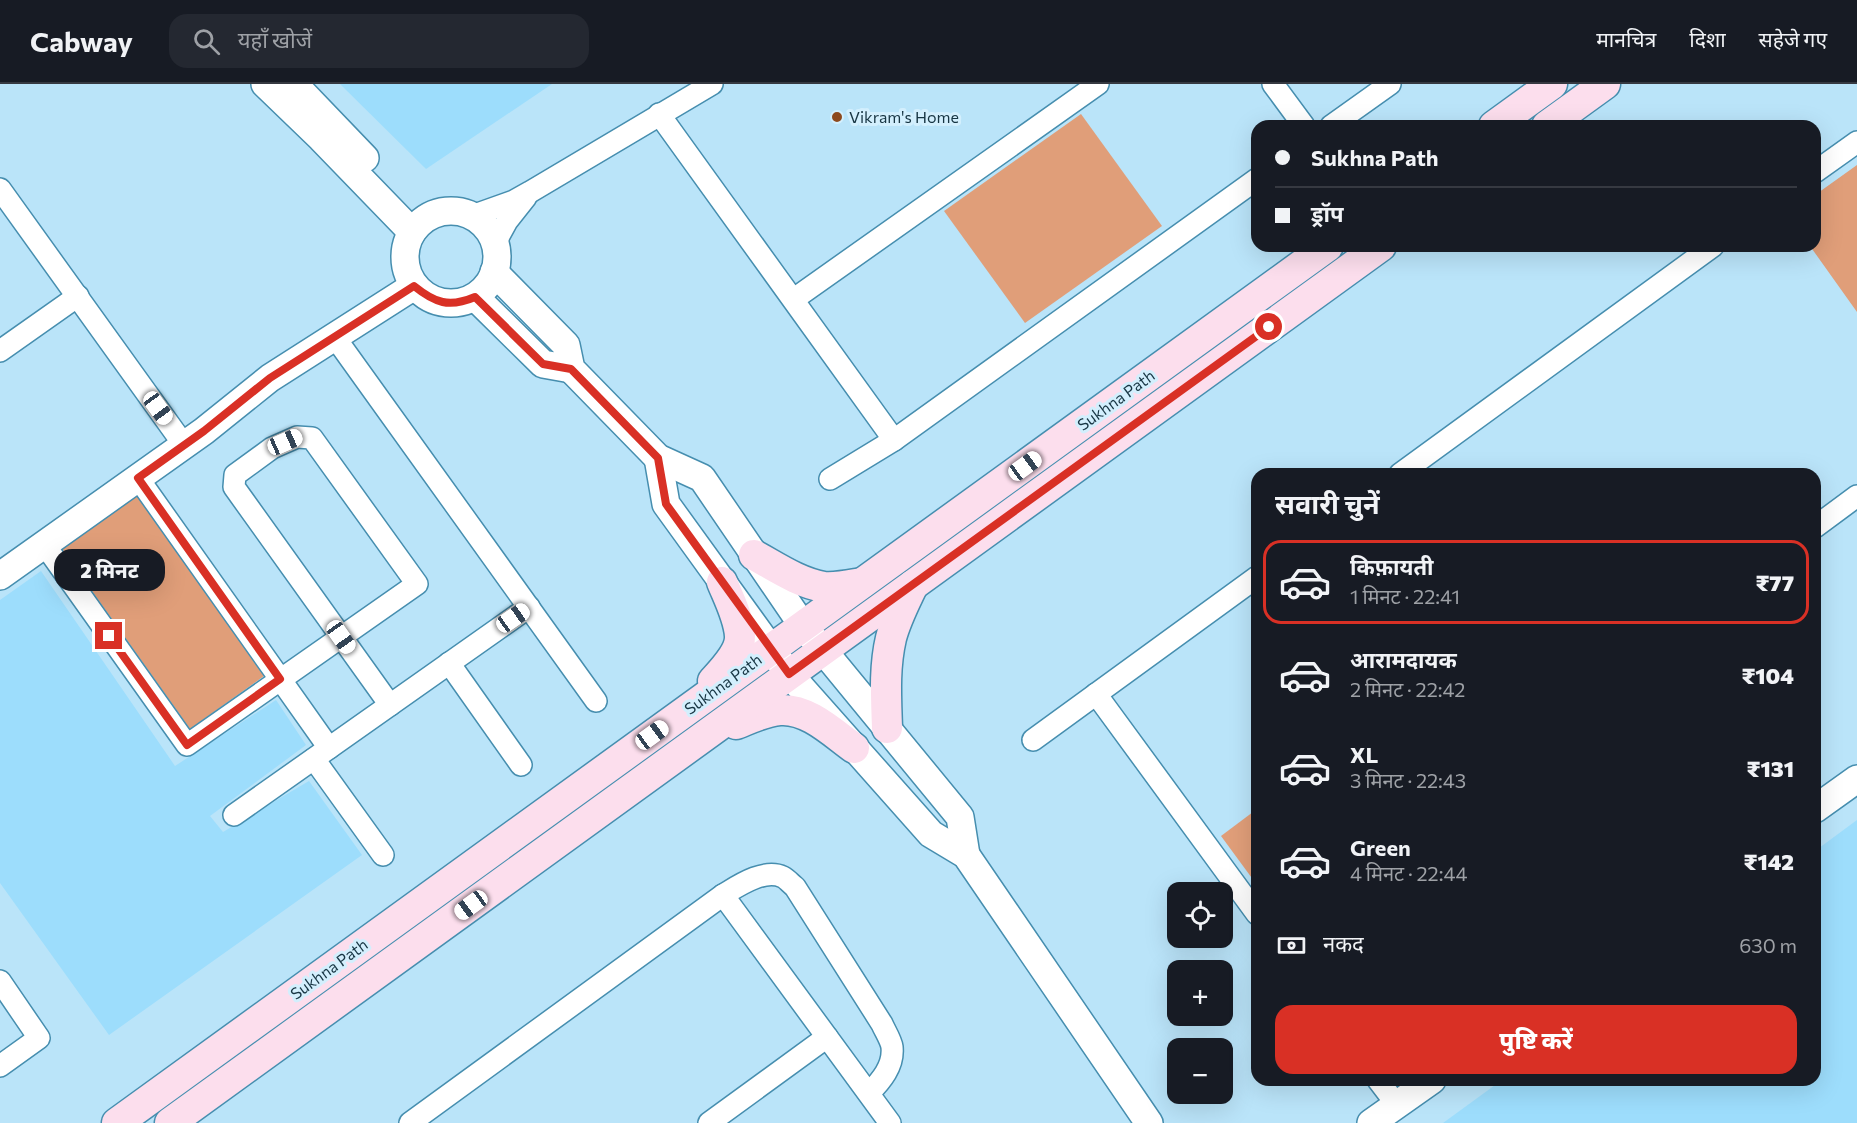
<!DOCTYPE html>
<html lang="hi">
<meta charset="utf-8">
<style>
:root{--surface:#171b24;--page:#242831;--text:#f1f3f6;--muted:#9ea1a6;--line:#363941;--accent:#d93025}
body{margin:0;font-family:Commissioner,"Noto Sans Devanagari",sans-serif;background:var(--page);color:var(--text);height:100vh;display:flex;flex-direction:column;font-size:22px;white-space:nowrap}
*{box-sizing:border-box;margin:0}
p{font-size:20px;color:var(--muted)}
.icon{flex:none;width:33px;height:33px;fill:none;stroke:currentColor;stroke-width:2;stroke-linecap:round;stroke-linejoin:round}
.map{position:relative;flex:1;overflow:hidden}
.side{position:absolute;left:1251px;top:384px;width:570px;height:618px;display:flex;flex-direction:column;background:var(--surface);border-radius:18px;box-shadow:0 6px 24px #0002}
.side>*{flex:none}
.guide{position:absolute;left:1251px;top:36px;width:570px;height:132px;border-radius:18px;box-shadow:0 6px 24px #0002;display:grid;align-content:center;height:132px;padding:0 24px;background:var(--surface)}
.tools{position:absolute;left:1167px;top:798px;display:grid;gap:12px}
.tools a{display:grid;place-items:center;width:66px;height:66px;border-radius:12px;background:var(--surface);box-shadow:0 6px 24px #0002;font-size:30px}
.end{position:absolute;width:27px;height:27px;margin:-14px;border:8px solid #d93025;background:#fff;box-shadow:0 0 0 3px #fff}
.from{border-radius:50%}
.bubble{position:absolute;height:42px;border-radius:18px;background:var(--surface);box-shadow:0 6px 24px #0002;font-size:20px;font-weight:800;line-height:42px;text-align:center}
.car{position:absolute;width:18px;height:36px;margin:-18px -9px;border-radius:8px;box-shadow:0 0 4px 2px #0007;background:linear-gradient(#fff 24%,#345 0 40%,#fff 0 76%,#345 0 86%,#fff 0)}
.guide b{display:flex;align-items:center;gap:21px;height:57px;font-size:22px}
.guide b+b{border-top:2px solid var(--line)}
.guide i{width:15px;height:15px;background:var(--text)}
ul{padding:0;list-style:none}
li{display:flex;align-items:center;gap:18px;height:84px;margin:0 12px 9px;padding:0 12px;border:3px solid transparent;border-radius:18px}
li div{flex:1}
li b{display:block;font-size:22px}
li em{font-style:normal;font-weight:800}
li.selected{border-color:var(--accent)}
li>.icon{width:54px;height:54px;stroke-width:1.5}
h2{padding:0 24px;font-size:27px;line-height:72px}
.pay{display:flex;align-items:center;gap:15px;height:66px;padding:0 24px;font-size:22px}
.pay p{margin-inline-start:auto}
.button{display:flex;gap:12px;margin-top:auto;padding:12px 24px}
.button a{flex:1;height:69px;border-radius:18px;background:var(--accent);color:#fff;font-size:24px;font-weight:800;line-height:69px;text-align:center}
header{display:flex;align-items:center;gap:36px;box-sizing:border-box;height:84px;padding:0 30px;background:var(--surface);border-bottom:2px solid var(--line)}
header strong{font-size:28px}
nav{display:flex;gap:33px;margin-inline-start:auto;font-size:21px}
.search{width:420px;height:54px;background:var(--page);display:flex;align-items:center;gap:15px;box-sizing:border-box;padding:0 21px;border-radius:18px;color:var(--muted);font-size:22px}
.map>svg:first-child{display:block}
.built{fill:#9dddfc}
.green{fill:#e09e79}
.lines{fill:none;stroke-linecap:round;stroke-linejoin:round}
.minor-casing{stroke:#468eaf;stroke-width:24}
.tertiary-casing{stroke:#468eaf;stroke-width:30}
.secondary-casing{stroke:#468eaf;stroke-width:33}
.minor{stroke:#fff;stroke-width:21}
.tertiary{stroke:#fff;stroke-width:27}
.secondary{stroke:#fcdeed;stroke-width:30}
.route{stroke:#d93025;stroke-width:8}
.poi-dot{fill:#8d491d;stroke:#d3effd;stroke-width:2}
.labels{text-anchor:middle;stroke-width:6;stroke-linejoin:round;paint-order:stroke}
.poi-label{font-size:16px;fill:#173543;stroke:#d3effd;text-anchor:start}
.street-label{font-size:16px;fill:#173543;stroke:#d3effd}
</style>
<header>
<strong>Cabway</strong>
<div class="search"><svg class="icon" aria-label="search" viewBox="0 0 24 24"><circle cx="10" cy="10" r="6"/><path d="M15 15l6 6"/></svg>यहाँ खोजें</div>
<nav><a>मानचित्र</a><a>दिशा</a><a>सहेजे गए</a></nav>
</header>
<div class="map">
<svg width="1857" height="1039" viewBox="0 0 1857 1039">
<rect width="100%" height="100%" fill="#bae4f9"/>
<g class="built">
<path d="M340,0h212l-126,85z"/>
<path d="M41,487l134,195 101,-66 30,45 -96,71 13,16 86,-51 53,74 -253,180 -109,-152v-283z"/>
<path d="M1857,736v303h-414l59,-43h313v-229z"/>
</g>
<g class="green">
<path d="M1081,30l81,112 -137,97 -81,-112z"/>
<path d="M1857,81v147l-47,-66h5v-51z"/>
<path d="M136,409l128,183 -74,53 -130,-183z"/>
<path d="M1257,725v76l-36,-49z"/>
</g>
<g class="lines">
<defs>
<g id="minor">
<path d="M1273,0l31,42"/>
<path d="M659,30l235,326"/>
<path d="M1331,42l59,-42"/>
<path d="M1815,88l42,-30"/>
<path d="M0,105l184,256"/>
<path d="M472,132l42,-15 16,-9 182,-108"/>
<path d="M495,159l12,-22 19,-24"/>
<path d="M794,215l304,-215"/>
<path d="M334,252l262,365"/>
<path d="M0,267l78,-55"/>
<path d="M1400,390l313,-228"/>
<path d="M138,394l191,270"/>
<path d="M830,395l64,-39 363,-261"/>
<path d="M1815,443l42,-31"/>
<path d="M44,460l143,201c76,-54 153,-107 230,-161l-105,-146 -15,-1 -25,11 -37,27 -1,12 156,218"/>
<path d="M449,579l72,102"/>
<path d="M1096,610l161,220"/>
<path d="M1033,656l224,-163"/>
<path d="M314,675l69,96"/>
<path d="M234,731l295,-208"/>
<path d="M723,811l167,228"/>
<path d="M0,897l39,57 -39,28"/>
<path d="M1378,996l19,25"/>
<path d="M410,1039l313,-228c15,-9 41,-27 60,-18 4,2 8,7 12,10l87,137c3,7 9,16 10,23 2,19 -11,34 -23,46"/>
<path d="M709,1039l118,-86"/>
</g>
<g id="tertiary">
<path d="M265,0l56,54 91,94"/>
<path d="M294,0l71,74"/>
<circle cx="451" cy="173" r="46"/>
<path d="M494,188l72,73 5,24 87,89 44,20 101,148 157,191 6,38"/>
<path d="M475,213l68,67 28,5"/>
<path d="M658,374l8,46 123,170 142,160 35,21 183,268"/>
<path d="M0,492l204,-145 66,-53 144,-92"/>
<path d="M1815,725l42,-30"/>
<path d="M1371,1039l61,-43"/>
</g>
<g id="secondary">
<path d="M1494,42l58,-42"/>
<path d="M1547,42l58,-42"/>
<path d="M754,471c22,12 45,28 70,32 13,1 26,-2 38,-4"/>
<path d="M713,597c10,-11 28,-29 27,-45 -1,-18 -11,-37 -18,-54"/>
<path d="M736,640c13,-5 29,-13 44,-14 28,-2 53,23 74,38"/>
<path d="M887,644c-1,-30 -3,-60 4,-90 5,-19 14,-36 22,-53"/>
<path d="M117,1039l1211,-877"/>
<path d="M170,1039l1211,-877"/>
</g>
</defs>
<use href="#minor" class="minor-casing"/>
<use href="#tertiary" class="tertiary-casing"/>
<use href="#secondary" class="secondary-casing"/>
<use href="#minor" class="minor"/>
<use href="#tertiary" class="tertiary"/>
<use href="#secondary" class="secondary"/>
</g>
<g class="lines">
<path class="route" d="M109,552l78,109 93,-66 -142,-201 66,-47 66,-53 144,-92c21,17 35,22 61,11l68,67 28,5 87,89 8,46 123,170 480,-347"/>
</g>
<circle class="poi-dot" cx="837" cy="33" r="6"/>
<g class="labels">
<g class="poi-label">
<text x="849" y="39">Vikram's Home</text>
</g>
<g class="street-label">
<text transform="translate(1116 316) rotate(-36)" y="6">Sukhna Path</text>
<text transform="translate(723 600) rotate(-36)" y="6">Sukhna Path</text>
<text transform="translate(329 885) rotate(-36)" y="6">Sukhna Path</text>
</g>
</g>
</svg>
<div class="tools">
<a><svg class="icon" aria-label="locate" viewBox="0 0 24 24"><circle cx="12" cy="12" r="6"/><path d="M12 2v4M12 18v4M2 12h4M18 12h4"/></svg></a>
<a>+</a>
<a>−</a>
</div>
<i class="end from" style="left:1269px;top:243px"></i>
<i class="end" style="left:109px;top:552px"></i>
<div class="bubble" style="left:54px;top:465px;width:111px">2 मिनट</div>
<i class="car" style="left:158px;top:324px;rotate:144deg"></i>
<i class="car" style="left:285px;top:358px;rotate:66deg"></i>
<i class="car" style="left:1025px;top:382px;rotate:54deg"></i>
<i class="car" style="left:513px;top:534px;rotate:55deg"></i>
<i class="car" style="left:341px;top:553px;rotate:145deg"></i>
<i class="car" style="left:652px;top:651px;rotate:54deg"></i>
<i class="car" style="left:471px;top:821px;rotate:234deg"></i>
<div class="guide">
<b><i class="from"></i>Sukhna Path</b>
<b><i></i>ड्रॉप</b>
</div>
<section class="side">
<h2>सवारी चुनें</h2>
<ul>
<li class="selected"><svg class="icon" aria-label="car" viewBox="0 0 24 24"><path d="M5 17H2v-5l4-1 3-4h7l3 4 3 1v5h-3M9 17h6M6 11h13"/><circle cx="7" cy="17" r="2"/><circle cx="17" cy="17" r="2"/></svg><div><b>किफ़ायती</b><p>1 मिनट · 22:41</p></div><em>₹77</em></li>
<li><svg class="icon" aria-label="car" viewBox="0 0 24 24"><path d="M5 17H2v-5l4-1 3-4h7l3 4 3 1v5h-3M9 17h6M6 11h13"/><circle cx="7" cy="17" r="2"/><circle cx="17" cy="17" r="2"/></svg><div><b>आरामदायक</b><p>2 मिनट · 22:42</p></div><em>₹104</em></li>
<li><svg class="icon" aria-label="car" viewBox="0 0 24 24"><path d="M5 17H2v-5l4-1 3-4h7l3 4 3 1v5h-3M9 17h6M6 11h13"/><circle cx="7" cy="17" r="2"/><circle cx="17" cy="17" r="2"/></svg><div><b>XL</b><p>3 मिनट · 22:43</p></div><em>₹131</em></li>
<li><svg class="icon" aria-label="car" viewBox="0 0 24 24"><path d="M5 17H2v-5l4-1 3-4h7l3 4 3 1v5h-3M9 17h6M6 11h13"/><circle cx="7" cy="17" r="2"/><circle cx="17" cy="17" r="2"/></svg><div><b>Green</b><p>4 मिनट · 22:44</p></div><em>₹142</em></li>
</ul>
<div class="pay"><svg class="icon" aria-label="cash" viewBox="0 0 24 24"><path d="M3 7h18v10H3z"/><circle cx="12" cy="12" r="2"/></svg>नकद<p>630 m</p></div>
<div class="button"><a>पुष्टि करें</a></div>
</section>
</div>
